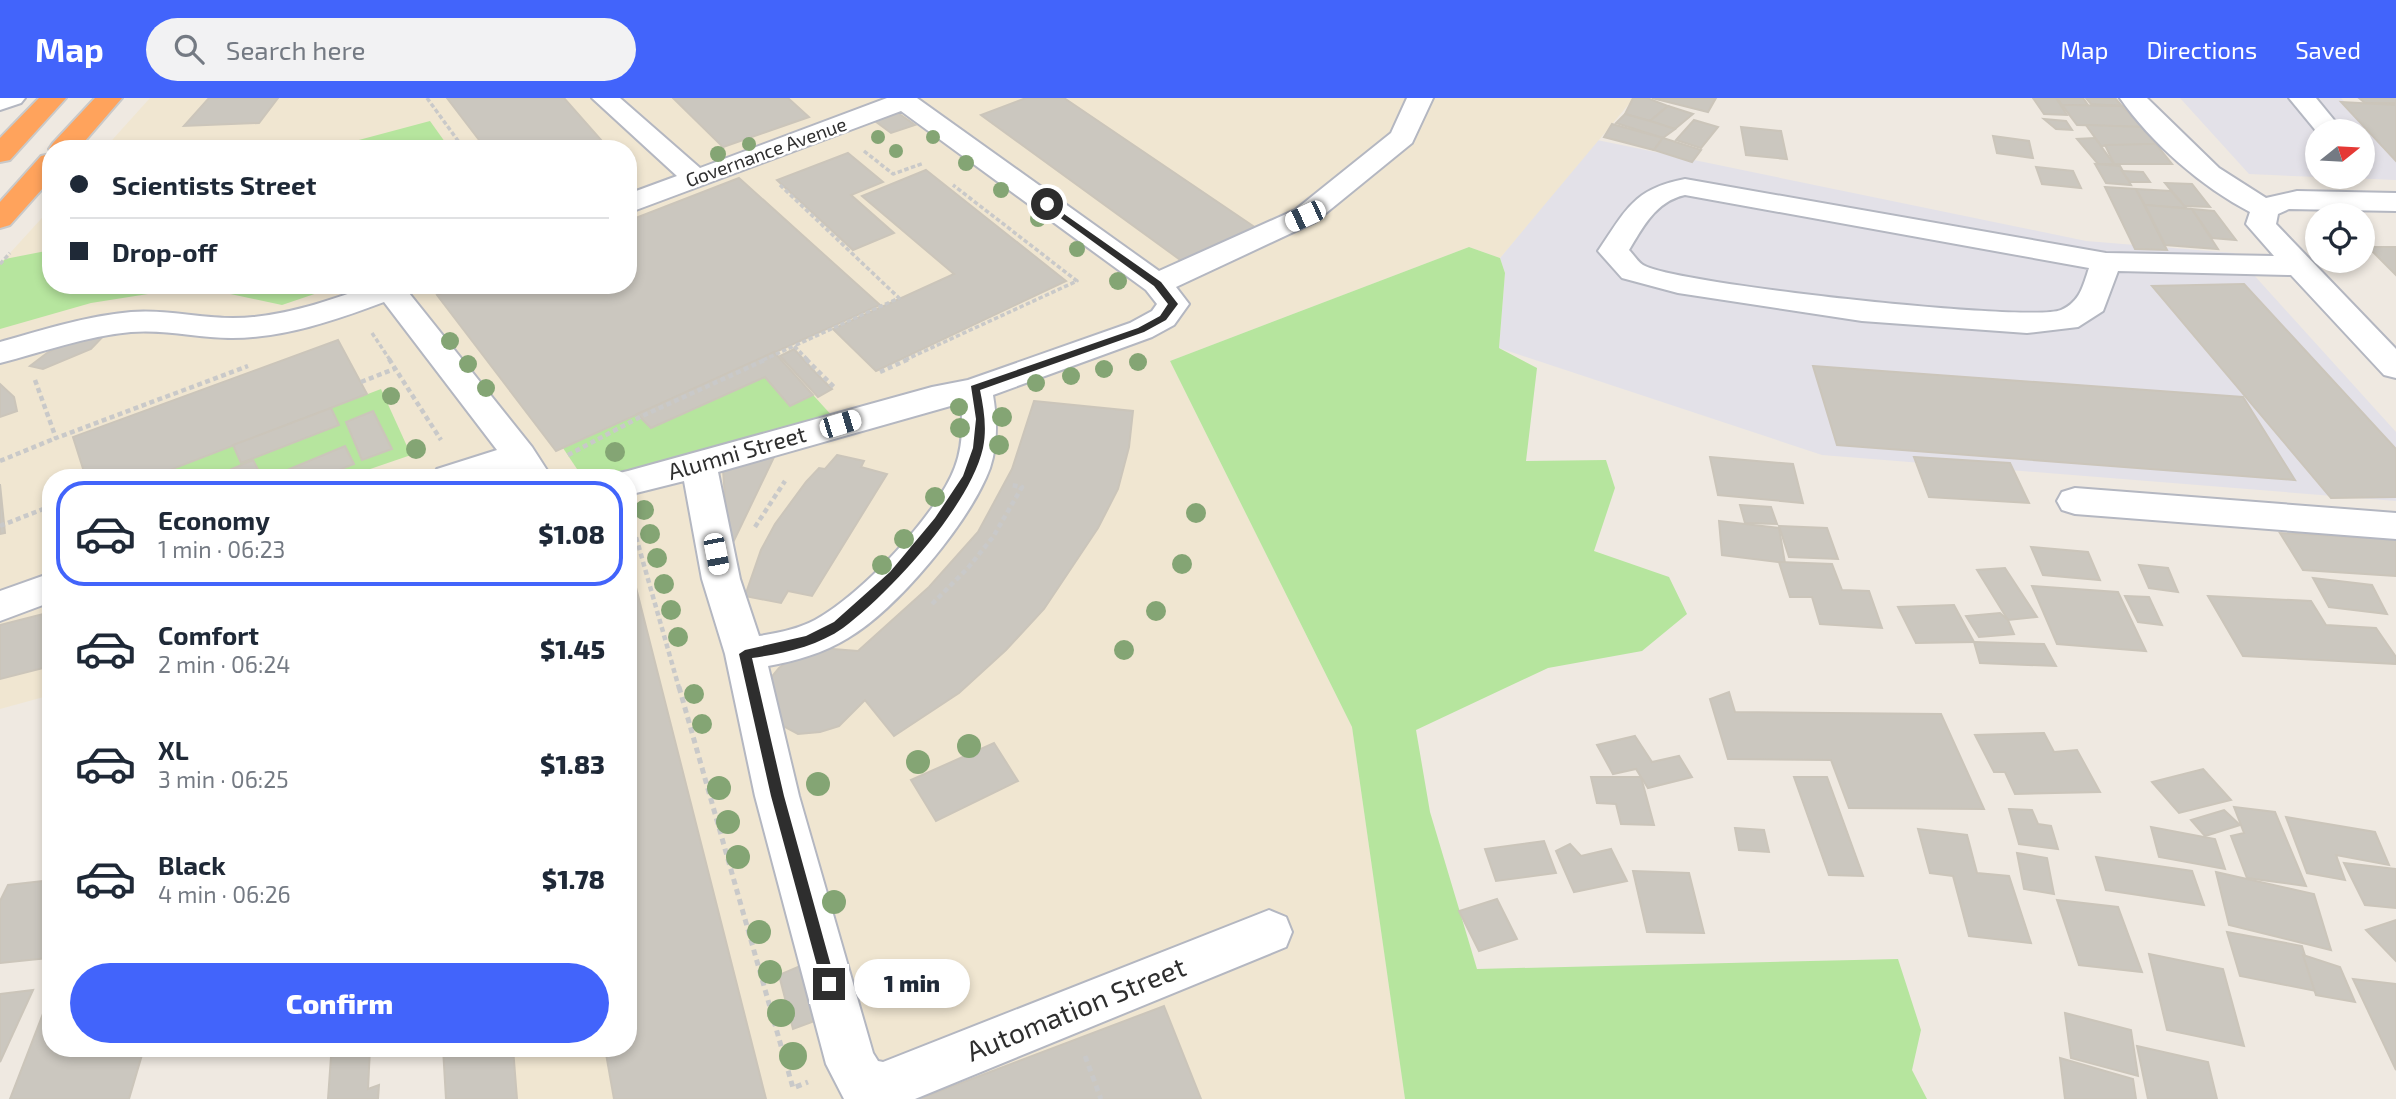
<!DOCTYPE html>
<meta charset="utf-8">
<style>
:root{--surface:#fff;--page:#f2f2f3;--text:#1f2937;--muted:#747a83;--line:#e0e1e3;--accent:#4264fb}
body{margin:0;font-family:"Exo 2",sans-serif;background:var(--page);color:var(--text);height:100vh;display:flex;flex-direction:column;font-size:26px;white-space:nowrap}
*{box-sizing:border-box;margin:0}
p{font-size:23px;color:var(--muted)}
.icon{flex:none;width:38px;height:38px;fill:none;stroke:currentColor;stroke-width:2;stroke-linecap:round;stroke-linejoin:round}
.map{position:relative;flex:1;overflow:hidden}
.details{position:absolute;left:42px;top:371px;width:595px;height:588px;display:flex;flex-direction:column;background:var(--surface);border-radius:28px;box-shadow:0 4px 10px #0003}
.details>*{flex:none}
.hud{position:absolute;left:42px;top:42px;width:595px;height:154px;border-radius:28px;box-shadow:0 4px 10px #0003;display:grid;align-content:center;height:154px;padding:0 28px;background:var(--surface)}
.needle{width:46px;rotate:72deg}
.tools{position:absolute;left:2305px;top:21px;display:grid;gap:14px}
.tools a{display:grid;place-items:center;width:70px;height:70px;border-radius:50%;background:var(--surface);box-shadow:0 4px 10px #0003;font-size:35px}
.end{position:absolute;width:32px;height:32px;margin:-16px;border:9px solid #2e2e2e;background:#fff;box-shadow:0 0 0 4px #fff}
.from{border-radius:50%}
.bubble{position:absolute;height:49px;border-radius:24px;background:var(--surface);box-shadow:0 4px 10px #0003;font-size:23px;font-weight:800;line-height:49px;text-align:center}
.car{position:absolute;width:21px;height:42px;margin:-21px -10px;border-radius:9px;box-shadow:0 0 5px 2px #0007;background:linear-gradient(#fff 24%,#345 0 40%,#fff 0 76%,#345 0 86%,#fff 0)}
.hud b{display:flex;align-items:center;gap:24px;height:66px;font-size:26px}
.hud b+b{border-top:2px solid var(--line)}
.hud i{width:18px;height:18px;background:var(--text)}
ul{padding:12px 0 0;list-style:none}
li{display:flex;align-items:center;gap:21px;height:105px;margin:0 14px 10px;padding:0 14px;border:4px solid transparent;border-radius:28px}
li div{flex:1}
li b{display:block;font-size:26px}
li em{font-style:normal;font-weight:800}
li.current{border-color:var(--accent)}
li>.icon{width:63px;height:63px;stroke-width:1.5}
.primary-button{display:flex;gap:14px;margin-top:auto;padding:14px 28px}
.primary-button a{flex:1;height:80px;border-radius:42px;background:var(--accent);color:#fff;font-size:28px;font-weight:800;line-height:80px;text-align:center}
header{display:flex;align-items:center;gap:42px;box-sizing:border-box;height:98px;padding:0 35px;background:var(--accent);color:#fff}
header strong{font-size:33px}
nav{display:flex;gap:38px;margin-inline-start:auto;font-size:24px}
.search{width:490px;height:63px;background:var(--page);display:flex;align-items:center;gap:18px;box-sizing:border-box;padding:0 24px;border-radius:38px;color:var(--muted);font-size:26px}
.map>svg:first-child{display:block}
.industrial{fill:#e3e1e8}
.education{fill:#f0e6d1}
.green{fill:#b6e59e}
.building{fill:#cbc7bf;stroke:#cbc5ba;stroke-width:2}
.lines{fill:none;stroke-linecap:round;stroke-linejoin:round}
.minor-casing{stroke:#b4b7c1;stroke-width:4}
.highway-casing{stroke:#c9c9c9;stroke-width:4}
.path-far2{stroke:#c9c9c9;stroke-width:3.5;stroke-dasharray:4.5 2.5;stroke-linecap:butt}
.path-far1{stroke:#c9c9c9;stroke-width:4.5;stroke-dasharray:5 3.5;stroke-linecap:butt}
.path{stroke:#c9c9c9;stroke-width:5;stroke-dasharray:6 4.5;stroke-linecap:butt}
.minor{fill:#fff;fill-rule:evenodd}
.highway{fill:#ffa35c;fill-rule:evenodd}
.tree{fill:#84a574}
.route{fill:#2e2e2e}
.labels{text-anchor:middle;stroke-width:5;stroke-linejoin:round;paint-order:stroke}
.far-street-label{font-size:19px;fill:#2e2e2e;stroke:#fff}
.street-label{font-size:23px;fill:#2e2e2e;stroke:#fff}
.near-street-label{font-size:28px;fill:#2e2e2e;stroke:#fff}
</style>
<header>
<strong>Map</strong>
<div class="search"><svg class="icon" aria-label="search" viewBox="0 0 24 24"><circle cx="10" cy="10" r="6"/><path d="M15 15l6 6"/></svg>Search here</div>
<nav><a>Map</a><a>Directions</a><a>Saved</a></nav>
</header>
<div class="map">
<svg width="2396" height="1001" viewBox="0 0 2396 1001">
<rect width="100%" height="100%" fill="#efe9e1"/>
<g class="industrial">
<path d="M2180,0h161l55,61v21l-73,-3h39v-46h-45v46l-68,-3z"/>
<path d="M1597,42l489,101 148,12 162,179v69l-574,-46 -323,-107 6,-75 -5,-15z"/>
</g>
<path class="education" d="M150,0h1484l-134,160 -31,-11 -299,114 182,366 53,372h-918l-3,-51h144v-570h-577v217l-51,14v-445l51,-56v77h577v-136h-524z"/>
<g class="green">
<path d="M430,23l20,28h-125z"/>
<path d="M1469,149l31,11 5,15 -6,75 38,20 -11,93 80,-1 9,28 -21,63 75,26 18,37 -45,37 -94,17 -132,62 14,82 47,157 421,-10 23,71 -9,40 15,29h-522l-53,-372 -182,-366z"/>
<path d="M51,152v35h290l-59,20 -75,-16 -40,2 -76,12 -91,26v-65l5,-5z"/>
<path d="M774,254l60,66 -133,38 -95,22h-23l-20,-30z"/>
<path d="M381,291l30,66 -67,23h-183l-1,-5z"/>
</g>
<g class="building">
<path d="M209,0h69l-19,25 -75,3z"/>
<path d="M447,0h117l45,51h-123z"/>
<path d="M673,0h115l21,19 -86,30z"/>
<path d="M1026,0h38l198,134 -72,35 -209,-152z"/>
<path d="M1633,0h14l21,8 -18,15 -25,-7z"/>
<path d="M1652,0h64l-8,14z"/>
<path d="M2033,0h23l11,17 -23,-1z"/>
<path d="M2057,0h26l5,7h-26z"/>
<path d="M2086,0h29l7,8 -31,-2z"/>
<path d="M2359,0h37v5h-31z"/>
<path d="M2341,4l55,3v56z"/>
<path d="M2062,7l60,1 21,21 -66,-2z"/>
<path d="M1668,8l25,8 -18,15 -25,-8z"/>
<path d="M898,15l17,12 -24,8 -16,-12z"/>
<path d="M1625,16l25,7 25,8 -12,9 -47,-15z"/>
<path d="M2044,21l22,2 6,9 -16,-1z"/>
<path d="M1694,22l24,7 -17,21 -25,-8z"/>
<path d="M1612,26l51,14 -9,12 -50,-13z"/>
<path d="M2086,27l57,2 13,17 -55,2z"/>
<path d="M1741,29l40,4 6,28 -41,-4z"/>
<path d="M1993,38l36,5 4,17 -36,-5z"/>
<path d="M1663,40l38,12 -9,12 -38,-12z"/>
<path d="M2095,40l19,26h-16l-21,-25z"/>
<path d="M241,46l-5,5h-70z"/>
<path d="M2156,46l16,20h-58l-9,-19z"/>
<path d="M848,55l35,29 -32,13 43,38 -41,17 -76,-70z"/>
<path d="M2095,66l25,2 11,19 -25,-2z"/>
<path d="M2036,69l37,4 8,17 -39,-4z"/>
<path d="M926,72l140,111 -190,90 -43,-42 121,-55 -92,-78z"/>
<path d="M2122,73l21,1 7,10h-20z"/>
<path d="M739,80l141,127 -324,146 -119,-156 25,-10h166v-64z"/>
<path d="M2165,85l27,1 18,23 -26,-1z"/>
<path d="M2105,89l31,2 31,61 -32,-1z"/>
<path d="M2136,91l35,2 15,17 -41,-3z"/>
<path d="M2145,107l47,4 26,40 -53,-4z"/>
<path d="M2192,111l22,2 22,29 -24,-2z"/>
<path d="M2368,149h28v28z"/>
<path d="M2244,186l152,165v48l-65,1 -179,-212z"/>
<path d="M110,231l-19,20 -48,20 -13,-3 17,-13 37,-20z"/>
<path d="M338,242l29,54 -218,84h-63l-13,-41z"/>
<path d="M794,251l21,23 17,17 -14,8 -38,-41z"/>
<path d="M774,254l39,43 -23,11 -25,-29 -114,51 -14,-14z"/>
<path d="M1813,268l430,31 52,83 -458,-35z"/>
<path d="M0,286l14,13 3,14 -17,6z"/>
<path d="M1034,303l99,10 -4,36 -11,42 -20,39 -54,81 -38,41 -47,43 -65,43 -29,-36 -26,26 -19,6 -22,2 -24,-13 -5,-41 10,-12 14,-11 27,-9 38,3 71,-64 49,-55 34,-63z"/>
<path d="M331,310l8,17 -98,38 -8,-18z"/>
<path d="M373,313l19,38 -30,11 -16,-38z"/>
<path d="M345,348l9,18 -35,14h-51z"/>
<path d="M837,357l27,6 -3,6 26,7 -75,122 -24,-5 -7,12 -36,-7 16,-46 14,-26 31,-42 13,-14 6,1z"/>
<path d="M774,359l-45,94 -6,-81z"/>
<path d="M1710,359l83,7 10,39 -85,-8z"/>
<path d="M1914,359l96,6 19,40 -100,-6z"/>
<path d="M253,362l9,17 -32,1 -3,-7z"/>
<path d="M0,386l5,49 -5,1z"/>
<path d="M1740,407l31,2 6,17 -32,-1z"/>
<path d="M1719,423l60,7 6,35 -63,-8z"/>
<path d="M1779,428l48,2 11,31 -49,-2z"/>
<path d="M2361,432l35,2v44l-93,-6 -23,-37 86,5z"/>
<path d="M2031,449l57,5 12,28 -57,-5z"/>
<path d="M628,458l138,543h-152l-9,-51h23z"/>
<path d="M1779,464l53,2 10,26 27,1 13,37 -62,-4 -8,-27h-22z"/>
<path d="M2139,467l29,3 10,24 -29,-4z"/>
<path d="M2005,470l32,49 -29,3 -31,-50z"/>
<path d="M2313,480l59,7 15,29 -58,-7z"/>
<path d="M2032,488l86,6 28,59 -89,-7z"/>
<path d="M2125,498l24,1 13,28 -24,-3z"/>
<path d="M2208,498l103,5 15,24 50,3 20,29v7l-153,-8z"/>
<path d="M1954,507l20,37 -58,1 -18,-36z"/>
<path d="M51,514v54l-51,13v-54z"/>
<path d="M2000,515l8,7 6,14 -35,3 -13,-21z"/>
<path d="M1974,544l70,2 12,22 -76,-3z"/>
<path d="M1729,594l6,20 206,2 43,95 -135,-1 -18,-48 -103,-1 -18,-60z"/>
<path d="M2044,635l10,19 23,-2 23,42 -85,2 -10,-22h-11l-19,-37z"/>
<path d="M1635,638l17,26 27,-6 13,21 -44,11 -12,-19 -23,5 -16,-29z"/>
<path d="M994,645l24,38 -82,40 -25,-41z"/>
<path d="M2203,671l28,31 -52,13 -27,-31z"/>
<path d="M1591,679h50l13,48 -33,-1 -5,-20 -19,-1z"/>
<path d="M1794,679h33l36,99 -34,-1z"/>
<path d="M2234,709l41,5 31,74 -59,-8 -16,-42 13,-3z"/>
<path d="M2009,711l23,1 6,14 13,2 7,23 -39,-5z"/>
<path d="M2224,712l16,15 -35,11 -14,-16z"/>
<path d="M2286,719l89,15 14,33 -53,-10 9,25 -38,-7z"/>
<path d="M2151,729l64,12 10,30 -66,-12z"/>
<path d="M1735,730l29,2 5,22 -30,-2z"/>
<path d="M1918,731l49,6 10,38 32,3 22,67 -62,-7 -16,-60 -23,-3z"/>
<path d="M1544,743l12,32 -60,8 -11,-32z"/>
<path d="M1570,746l11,12 30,-7 16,32 -53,11 -18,-41z"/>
<path d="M2017,755l30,5 7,36 -30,-5z"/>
<path d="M2096,759l96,14 12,34 -98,-15z"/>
<path d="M2344,765l52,6v39l-31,-3z"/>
<path d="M1633,773l56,2 15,60 -57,-1z"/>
<path d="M2216,774l98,22 17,56 -102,-25z"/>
<path d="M51,782v73l-3,5 -48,5v-62l8,-16z"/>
<path d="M1497,801l20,40 -38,12 -20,-40z"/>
<path d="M2057,802l61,7 24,65 -63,-7z"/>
<path d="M2396,822v41l-30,-31z"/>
<path d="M2227,834l75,14 14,45 -76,-15z"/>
<path d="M2149,856l74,15 21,77 -77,-16z"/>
<path d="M2303,857l37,12 15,35 -39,-7z"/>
<path d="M807,865l16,55 -30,11 -14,-54z"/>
<path d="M2353,881l43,5v86z"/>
<path d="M33,892l-33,72v-68z"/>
<path d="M51,895v55h93l-15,51h-119z"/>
<path d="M1164,908l37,93h-282z"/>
<path d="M2065,915l66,17 7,46 -67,-18z"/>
<path d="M2137,948l71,16 9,37h-69z"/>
<path d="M356,950h14l-2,41 11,-4 -1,14h-50l3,-42z"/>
<path d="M443,950h70l4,51h-71z"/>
<path d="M2060,960l73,21 3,20h-71z"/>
</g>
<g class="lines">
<defs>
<g id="minor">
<path d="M0,0h25l-4,5 -21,7z"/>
<path d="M592,0h28l80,70 187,-70h30l242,173 136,-61 96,-77 16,-35h26l-21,45 -97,79 -139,65 13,17 -15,21 -22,12 -159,58c4,24 5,49 -3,73 -20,54 -93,141 -142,170 -24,15 -53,23 -80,28l31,130 74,257 5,8 5,1 386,-152 17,7 6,15 -6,15 -371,152h-71l-18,-35 -71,-268 -30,-142 -23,-75 -18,-98 -56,14v-17h-15l2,-4 13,-3 304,-84 36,-7 162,-57 22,-12 5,-7 -11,-14 -245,-179 -273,102v-19l49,-18zM961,305c2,21 2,43 -6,64 -17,47 -95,129 -140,153 -17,9 -36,13 -56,16l-19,-57 -22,-107z"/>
<path d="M2120,0h27l72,70 47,30 31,-7 99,2v18l-107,-2 -11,5 -2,10 120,125v29l-12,-3 -93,-100 -173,-4 -15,40 -25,16 -51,6 -165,-12 -184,-28 -56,-15 -24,-27c28,-41 35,-62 87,-72l421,74 168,3 -28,-32 4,-12c-48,-25 -99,-69 -130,-114zM1685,97l404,73c-6,18 -9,34 -28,42 -31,13 -388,-26 -418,-45 -5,-3 -10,-11 -14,-15 14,-23 27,-49 56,-55z"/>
<path d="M2289,0h27l27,33 -26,1z"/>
<path d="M373,187h45l-9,8 123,154 20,31h-36l-4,-8 -23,8h-57l5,-9 60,-19 -113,-148c-48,18 -100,36 -152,36 -34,0 -67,-9 -101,-6 -45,4 -88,20 -131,31v-21c43,-12 86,-26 131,-30 34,-3 67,6 102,6 48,0 95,-17 140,-33z"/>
<path d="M2075,390l321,25v26l-321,-25 -13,-4 -5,-9 5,-9z"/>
<path d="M51,475v29l-51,19v-30z"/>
</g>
<g id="highway">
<path d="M39,0h27l-56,62 -10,2v-24z"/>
<path d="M95,0h27l-44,51h-27v2l-2,-2 4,-6z"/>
<path d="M51,56v25l-41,46 -10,3v-26l41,-46z"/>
</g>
</defs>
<use href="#minor" class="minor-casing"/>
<use href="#highway" class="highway-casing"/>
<g class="path-far2">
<path d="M427,0l37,51"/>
<path d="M864,53l29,23 31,-11"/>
<path d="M780,87l119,113 -105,48 14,14"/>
<path d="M0,166l10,-11"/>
<path d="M372,235l18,27"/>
<path d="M763,262l31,-14"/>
<path d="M905,262l172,-79 -124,-96"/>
</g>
<g class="path-far1">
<path d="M389,261l52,81"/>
<path d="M806,261l29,29"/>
<path d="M880,274l29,-13"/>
<path d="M35,282l21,58 192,-72"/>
<path d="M361,284l33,-13"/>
<path d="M568,357l72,-38 127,-58"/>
<path d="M0,363l56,-23"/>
<path d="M0,428l51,-20"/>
<path d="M755,429l30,-46"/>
<path d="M628,441l8,-2 43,151"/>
<path d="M932,506l35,-35 26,-32 29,-50 -11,-2"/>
</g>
<g class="path">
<path d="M679,589l114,401 15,-6"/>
<path d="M1085,958l16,43"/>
</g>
<use href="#minor" class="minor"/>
<use href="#highway" class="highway"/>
</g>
<g class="tree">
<circle cx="878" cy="39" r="7"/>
<circle cx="933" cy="39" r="7"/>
<circle cx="749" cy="46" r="7"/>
<circle cx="896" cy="53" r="7"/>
<circle cx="718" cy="56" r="8"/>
<circle cx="966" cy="65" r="8"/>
<circle cx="1001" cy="92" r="8"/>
<circle cx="1038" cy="121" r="8"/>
<circle cx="1077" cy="151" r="8"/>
<circle cx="1118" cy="183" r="9"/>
<circle cx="450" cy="243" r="9"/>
<circle cx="1138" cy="264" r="9"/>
<circle cx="468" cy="266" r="9"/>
<circle cx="1104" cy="271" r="9"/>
<circle cx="1071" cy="278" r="9"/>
<circle cx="1036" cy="285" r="9"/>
<circle cx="486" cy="290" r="9"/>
<circle cx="391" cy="298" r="9"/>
<circle cx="959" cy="309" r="9"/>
<circle cx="1002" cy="319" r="10"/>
<circle cx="960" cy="330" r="10"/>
<circle cx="999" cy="347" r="10"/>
<circle cx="416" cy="351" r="10"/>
<circle cx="615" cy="354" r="10"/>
<circle cx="935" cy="399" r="10"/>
<circle cx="644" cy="412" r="10"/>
<circle cx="1196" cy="415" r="10"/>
<circle cx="650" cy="436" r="10"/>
<circle cx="904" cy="441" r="10"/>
<circle cx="657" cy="460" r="10"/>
<circle cx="1182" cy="466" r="10"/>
<circle cx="882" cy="467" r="10"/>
<circle cx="664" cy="486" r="10"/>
<circle cx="671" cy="512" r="10"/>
<circle cx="1156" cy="513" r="10"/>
<circle cx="678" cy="539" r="10"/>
<circle cx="1124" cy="552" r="10"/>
<circle cx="694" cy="596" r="10"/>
<circle cx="702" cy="626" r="10"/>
<circle cx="969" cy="648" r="12"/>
<circle cx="918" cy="664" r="12"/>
<circle cx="818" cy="686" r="12"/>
<circle cx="719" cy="690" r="12"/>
<circle cx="728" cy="724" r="12"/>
<circle cx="738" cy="759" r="12"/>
<circle cx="834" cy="804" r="12"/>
<circle cx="759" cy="834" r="12"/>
<circle cx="770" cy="874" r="12"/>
<circle cx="781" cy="915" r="14"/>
<circle cx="793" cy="958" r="14"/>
</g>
<path class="route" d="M1047,104l114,80 17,22 -12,16 -22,12 -164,58c4,20 7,38 3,58 -13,58 -93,145 -140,180 -25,18 -61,26 -91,30l32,138 52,188 -7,6 -7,-6 -51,-188 -32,-142 6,-4 61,-14 28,-14 56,-50 45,-54 28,-42 10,-28 3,-29 -5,-33 167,-58 22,-12 8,-12 -14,-18 -110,-80z"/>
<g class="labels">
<g class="far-street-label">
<text transform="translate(766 54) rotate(-20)" y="7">Governance Avenue</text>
</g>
<g class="street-label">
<text transform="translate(737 355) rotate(-16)" y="8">Alumni Street</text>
</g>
<g class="near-street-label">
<text transform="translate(1076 911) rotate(-22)" y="10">Automation Street</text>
</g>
</g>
</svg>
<div class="tools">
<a><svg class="needle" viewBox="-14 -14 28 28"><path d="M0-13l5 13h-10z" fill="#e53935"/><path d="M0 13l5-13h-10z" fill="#747a83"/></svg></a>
<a><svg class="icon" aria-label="locate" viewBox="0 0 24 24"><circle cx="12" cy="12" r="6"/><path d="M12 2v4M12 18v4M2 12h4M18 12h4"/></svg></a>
</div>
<i class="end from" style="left:1047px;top:106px"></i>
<i class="end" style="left:829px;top:886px"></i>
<div class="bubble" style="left:854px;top:861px;width:116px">1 min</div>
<i class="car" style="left:1305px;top:118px;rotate:245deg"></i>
<i class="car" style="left:840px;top:326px;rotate:73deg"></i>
<i class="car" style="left:716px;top:456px;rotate:169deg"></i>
<div class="hud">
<b><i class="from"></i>Scientists Street</b>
<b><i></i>Drop-off</b>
</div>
<section class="details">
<ul>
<li class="current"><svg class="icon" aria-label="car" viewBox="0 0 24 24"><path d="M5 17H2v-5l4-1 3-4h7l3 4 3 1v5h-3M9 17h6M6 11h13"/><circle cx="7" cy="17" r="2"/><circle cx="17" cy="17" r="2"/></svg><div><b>Economy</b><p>1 min · 06:23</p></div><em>$1.08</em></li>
<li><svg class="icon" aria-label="car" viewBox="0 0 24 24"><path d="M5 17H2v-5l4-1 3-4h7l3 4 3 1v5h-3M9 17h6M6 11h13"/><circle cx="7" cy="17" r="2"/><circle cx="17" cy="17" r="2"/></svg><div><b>Comfort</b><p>2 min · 06:24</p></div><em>$1.45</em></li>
<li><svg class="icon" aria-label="car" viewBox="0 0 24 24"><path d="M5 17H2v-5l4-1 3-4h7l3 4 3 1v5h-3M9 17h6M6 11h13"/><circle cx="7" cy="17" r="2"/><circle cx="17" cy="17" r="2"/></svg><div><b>XL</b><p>3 min · 06:25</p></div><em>$1.83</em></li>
<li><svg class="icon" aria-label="car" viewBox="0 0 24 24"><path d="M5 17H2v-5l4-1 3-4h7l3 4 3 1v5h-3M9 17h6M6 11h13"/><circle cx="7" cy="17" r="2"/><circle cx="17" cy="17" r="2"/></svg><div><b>Black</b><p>4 min · 06:26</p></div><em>$1.78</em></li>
</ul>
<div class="primary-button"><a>Confirm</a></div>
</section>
</div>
